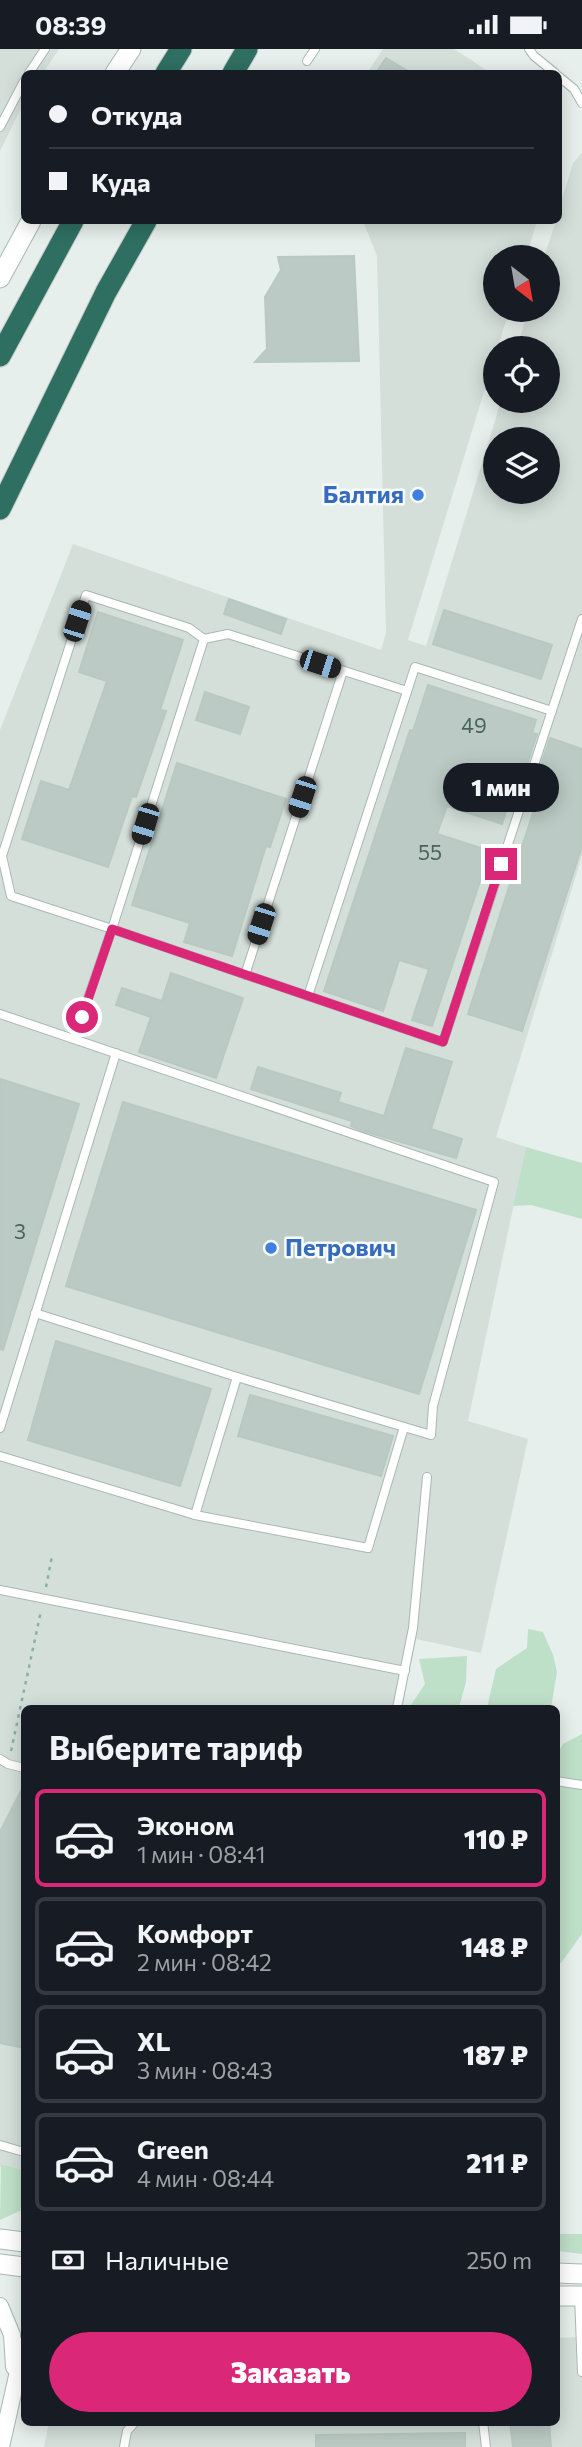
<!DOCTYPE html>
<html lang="ru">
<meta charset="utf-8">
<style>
:root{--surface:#171b24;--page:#20242c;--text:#f1f3f6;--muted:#9ea1a6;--line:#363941;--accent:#db2777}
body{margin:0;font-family:Commissioner,sans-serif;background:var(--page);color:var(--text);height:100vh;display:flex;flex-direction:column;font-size:26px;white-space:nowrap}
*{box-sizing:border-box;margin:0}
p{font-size:23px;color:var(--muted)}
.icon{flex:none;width:38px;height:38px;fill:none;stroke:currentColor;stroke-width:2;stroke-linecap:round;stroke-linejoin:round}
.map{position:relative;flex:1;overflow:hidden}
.sheet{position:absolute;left:21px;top:1656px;width:539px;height:721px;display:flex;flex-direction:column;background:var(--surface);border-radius:10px;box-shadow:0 4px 18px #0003}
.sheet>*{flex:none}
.top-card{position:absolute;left:21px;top:21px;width:541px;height:154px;border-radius:10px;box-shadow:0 4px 18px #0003;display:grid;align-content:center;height:154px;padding:0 28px;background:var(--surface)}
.needle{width:46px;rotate:149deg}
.buttons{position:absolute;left:483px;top:196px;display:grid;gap:14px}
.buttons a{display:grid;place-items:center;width:77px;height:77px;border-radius:50%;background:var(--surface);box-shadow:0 4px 18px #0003;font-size:35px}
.end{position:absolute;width:32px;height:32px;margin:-16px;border:9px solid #db2777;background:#fff;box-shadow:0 0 0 4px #fff}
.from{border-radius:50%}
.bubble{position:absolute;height:49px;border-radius:24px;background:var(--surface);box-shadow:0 4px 18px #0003;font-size:23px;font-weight:800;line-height:49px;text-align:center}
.car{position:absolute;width:21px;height:42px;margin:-21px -10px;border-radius:9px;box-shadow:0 0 5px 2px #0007;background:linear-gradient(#222 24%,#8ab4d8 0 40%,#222 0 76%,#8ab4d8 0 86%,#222 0)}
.top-card b{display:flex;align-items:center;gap:24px;height:66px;font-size:26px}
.top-card b+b{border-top:2px solid var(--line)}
.top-card i{width:18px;height:18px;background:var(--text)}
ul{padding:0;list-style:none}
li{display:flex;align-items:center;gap:21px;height:98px;margin:0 14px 10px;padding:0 14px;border:4px solid var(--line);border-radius:10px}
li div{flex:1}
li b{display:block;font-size:26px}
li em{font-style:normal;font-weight:800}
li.current{border-color:var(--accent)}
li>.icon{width:63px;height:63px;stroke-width:1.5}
h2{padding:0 28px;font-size:32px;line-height:84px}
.pay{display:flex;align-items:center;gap:18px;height:77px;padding:0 28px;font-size:26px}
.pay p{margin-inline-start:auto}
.button{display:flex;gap:14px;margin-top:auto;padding:14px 28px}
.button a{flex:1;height:80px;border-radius:42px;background:var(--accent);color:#fff;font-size:28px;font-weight:800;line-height:80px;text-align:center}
.status{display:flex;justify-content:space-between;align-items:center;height:49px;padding:0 35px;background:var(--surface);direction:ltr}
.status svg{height:19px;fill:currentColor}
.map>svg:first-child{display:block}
.built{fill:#d4dfda;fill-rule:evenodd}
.green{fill:#bfe0c8}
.building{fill:#bbcac4;stroke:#b8c9c2;stroke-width:2}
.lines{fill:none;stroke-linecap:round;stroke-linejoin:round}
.service-casing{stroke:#a8b8b2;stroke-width:10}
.minor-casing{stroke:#a8b8b2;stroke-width:18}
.tertiary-casing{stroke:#a8b8b2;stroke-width:21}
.motorway-casing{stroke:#c2cac8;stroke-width:23}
.path{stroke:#86b3a5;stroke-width:2.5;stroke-dasharray:3.5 5;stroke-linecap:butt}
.service{stroke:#fff;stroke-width:8}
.minor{stroke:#fff;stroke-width:16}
.tertiary{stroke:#fff;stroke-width:19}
.motorway{stroke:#2f6f62;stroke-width:21}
.route{stroke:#db2777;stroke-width:9}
.shop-dot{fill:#3f7fe0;stroke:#f7fbf9;stroke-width:2.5}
.labels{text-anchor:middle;stroke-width:5;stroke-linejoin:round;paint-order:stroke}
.number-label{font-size:21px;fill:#4a645c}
.shop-label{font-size:24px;font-weight:bold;fill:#366cbe;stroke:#f7fbf9;text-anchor:end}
</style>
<div class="status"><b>08:39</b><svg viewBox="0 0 49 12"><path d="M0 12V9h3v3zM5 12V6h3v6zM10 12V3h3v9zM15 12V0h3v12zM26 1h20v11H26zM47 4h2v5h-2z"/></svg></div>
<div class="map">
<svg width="582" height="2398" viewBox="0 0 582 2398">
<rect width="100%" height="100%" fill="#e6efeb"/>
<g class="built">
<path d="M0,0h59l-16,24h-19v29l-24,49z"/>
<path d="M383,0h71l37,24h-124z"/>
<path d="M582,104v703l-86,281 30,10 -58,274 60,18 -47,214 -65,-14 -14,69h-378v462l-22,-6 -2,4v-1438l73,-186 308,106 5,-17 -9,-377 -14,-35h174l-11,36h-31v53h14l-11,38h-3v8l-87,284 18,6 75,-245h47v-53h-31l11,-38h20v-53h-4l12,-36h2v-9l15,-49zM495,390h53v53h-53z"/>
<path d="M582,2288v110h-538l5,-25h507l1,-84z"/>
</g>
<g class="green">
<path d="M526,1098l56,16v56l-51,-14 -18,1z"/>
<path d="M528,1580l15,3 10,23 4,17 -6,36h-64l9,-39 31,-21z"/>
<path d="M467,1607l-1,26 -7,25 -50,1 16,-24 -6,-25z"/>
<path d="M582,1685v200l-21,29h-4v-209l6,-10z"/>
<path d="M1,2115l23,6v39l-24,11z"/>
<path d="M557,2185h25v20l-25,-3z"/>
</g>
<g class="building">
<path d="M386,9l25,15h-35z"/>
<path d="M354,207l5,105 -104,1 12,-13 -2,-52 16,-27 -3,-13z"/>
<path d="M229,550l57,20 -5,15 -57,-20z"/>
<path d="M444,561l108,35 -11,34 -108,-35z"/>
<path d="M98,563l85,28 -23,70 6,1 -30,86 -4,-1 -24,71 -86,-28 19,-58 28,9 38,-109 -28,-9z"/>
<path d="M428,636l108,35 -4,13 5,1 -16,48 -5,-2 -14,44 -55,-18 -10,28 53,17 -58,175 -20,-6 17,-51 -30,-9 -16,51 -59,-20 86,-261 3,1z"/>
<path d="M205,643l44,15 -9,27 -44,-14z"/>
<path d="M550,689l32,11v97l-60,185 -54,-17 73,-226 -7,-2z"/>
<path d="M177,714l109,36 -16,48 -4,-1 -34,110 -48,-14 6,-19 -58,-18z"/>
<path d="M171,924l72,25 -27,80 -77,-26 12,-35 -35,-12 6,-17 40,13z"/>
<path d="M406,999l46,14 -21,67 31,10 -6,19 -93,-27 -12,-5 1,-5 -101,-32 7,-22 83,26 -3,9 46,14z"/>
<path d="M0,1030l79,25 -76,246 -3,-1z"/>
<path d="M123,1053l353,108 -57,184 -353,-108z"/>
<path d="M56,1292l155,48 -31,97 -152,-46z"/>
<path d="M250,1346l143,41 -12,40 -143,-40z"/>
<path d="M24,1736v263l-24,-5v-211z"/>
<path d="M510,2373h39l2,25h-38z"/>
<path d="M465,2384v14h-149v-12z"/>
</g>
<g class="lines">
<defs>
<g id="service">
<path d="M529,0l5,7 21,17"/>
<path d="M307,12l8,-12"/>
<path d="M29,24l16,-24"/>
<path d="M558,27l16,13 8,14"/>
<path d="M0,78l24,-46"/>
<path d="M204,590l-15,-11 -103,-33 -84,261 9,40 101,33 92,-290 24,-5 179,57"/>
<path d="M245,926l98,-304"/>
<path d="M308,947l107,-329 137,44"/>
<path d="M0,965l494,168 -61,224 -2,29 -194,-58"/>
<path d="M74,990l38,-110 331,113 139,-423"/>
<path d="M0,1379l116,-375"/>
<path d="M0,1407l195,59 42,-138 -202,-64"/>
<path d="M195,1466l173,33 36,-121"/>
<path d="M0,1541l405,81"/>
<path d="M397,1659l16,-80 14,-151"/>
<path d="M0,1710l8,5 16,4"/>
<path d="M556,1732l26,4"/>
<path d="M0,2096l24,7"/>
<path d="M579,2247l3,76"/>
<path d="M483,2373l3,25"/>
<path d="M124,2398l3,-16 8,-9"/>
</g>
<g id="minor">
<path d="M0,2257l12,29 2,32"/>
<path d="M1,2398l23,-102"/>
</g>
<g id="tertiary">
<path d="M115,24l16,-24"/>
<path d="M0,229l31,-57"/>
<path d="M0,2190l24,3"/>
<path d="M0,2215l24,3"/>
<path d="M556,2224l26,1"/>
<path d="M556,2247h26"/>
</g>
<g id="motorway">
<path d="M166,24l15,-24"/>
<path d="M233,24l14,-24"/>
<path d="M0,307l73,-135"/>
<path d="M0,460l106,-217 40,-71"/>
</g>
</defs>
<use href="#service" class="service-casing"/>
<use href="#minor" class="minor-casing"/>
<use href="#tertiary" class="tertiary-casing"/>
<use href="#motorway" class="motorway-casing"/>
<g class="path">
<path d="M46,1538l6,-31"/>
<path d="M11,1702l30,-140"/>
</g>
<use href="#service" class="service"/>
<use href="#minor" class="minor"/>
<use href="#tertiary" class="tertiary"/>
<use href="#motorway" class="motorway"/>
</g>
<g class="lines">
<path class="route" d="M82,968l30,-88 331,113 58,-178"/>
</g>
<g class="shop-dot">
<circle cx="418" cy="446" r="7"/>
<circle cx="271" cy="1199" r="7"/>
</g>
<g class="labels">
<g class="number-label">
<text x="474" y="684">49</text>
<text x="430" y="811">55</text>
<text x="20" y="1190">3</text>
</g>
<g class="shop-label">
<text x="404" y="454">Балтия</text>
<text x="285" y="1207" text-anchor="start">Петрович</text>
</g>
</g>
</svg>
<div class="buttons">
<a><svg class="needle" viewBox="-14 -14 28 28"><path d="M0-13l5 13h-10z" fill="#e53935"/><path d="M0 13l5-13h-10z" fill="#9ea1a6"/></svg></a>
<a><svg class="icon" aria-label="locate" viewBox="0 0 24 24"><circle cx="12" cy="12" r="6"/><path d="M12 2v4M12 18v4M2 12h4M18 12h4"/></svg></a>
<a><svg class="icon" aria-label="layers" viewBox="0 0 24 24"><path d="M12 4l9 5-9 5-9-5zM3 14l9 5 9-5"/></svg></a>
</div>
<i class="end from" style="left:82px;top:968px"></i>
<i class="end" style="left:501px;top:815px"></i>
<div class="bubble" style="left:443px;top:714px;width:116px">1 мин</div>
<i class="car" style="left:77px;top:572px;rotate:18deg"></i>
<i class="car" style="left:320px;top:615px;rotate:108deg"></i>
<i class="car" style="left:302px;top:748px;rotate:198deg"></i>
<i class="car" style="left:145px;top:775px;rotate:197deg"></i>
<i class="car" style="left:261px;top:875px;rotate:198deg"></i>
<div class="top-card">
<b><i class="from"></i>Откуда</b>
<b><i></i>Куда</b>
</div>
<section class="sheet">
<h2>Выберите тариф</h2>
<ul>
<li class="current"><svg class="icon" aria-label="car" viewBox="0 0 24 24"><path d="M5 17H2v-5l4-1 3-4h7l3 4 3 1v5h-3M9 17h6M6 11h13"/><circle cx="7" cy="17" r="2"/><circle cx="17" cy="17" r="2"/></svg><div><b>Эконом</b><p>1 мин · 08:41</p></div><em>110 ₽</em></li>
<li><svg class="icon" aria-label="car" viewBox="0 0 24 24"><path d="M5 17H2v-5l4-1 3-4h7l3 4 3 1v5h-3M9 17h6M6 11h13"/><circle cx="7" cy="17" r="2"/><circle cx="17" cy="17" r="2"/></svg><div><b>Комфорт</b><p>2 мин · 08:42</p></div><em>148 ₽</em></li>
<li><svg class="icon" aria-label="car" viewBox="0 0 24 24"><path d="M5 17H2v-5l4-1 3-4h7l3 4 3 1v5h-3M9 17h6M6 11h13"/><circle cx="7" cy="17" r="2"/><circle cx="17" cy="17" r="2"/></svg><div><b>XL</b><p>3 мин · 08:43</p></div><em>187 ₽</em></li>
<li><svg class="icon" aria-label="car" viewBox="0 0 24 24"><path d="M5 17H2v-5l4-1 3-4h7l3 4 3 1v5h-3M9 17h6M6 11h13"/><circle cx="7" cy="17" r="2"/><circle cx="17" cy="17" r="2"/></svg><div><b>Green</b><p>4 мин · 08:44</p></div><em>211 ₽</em></li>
</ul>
<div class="pay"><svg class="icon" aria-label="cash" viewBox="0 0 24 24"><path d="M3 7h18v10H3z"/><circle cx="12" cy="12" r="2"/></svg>Наличные<p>250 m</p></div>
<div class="button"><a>Заказать</a></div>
</section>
</div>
